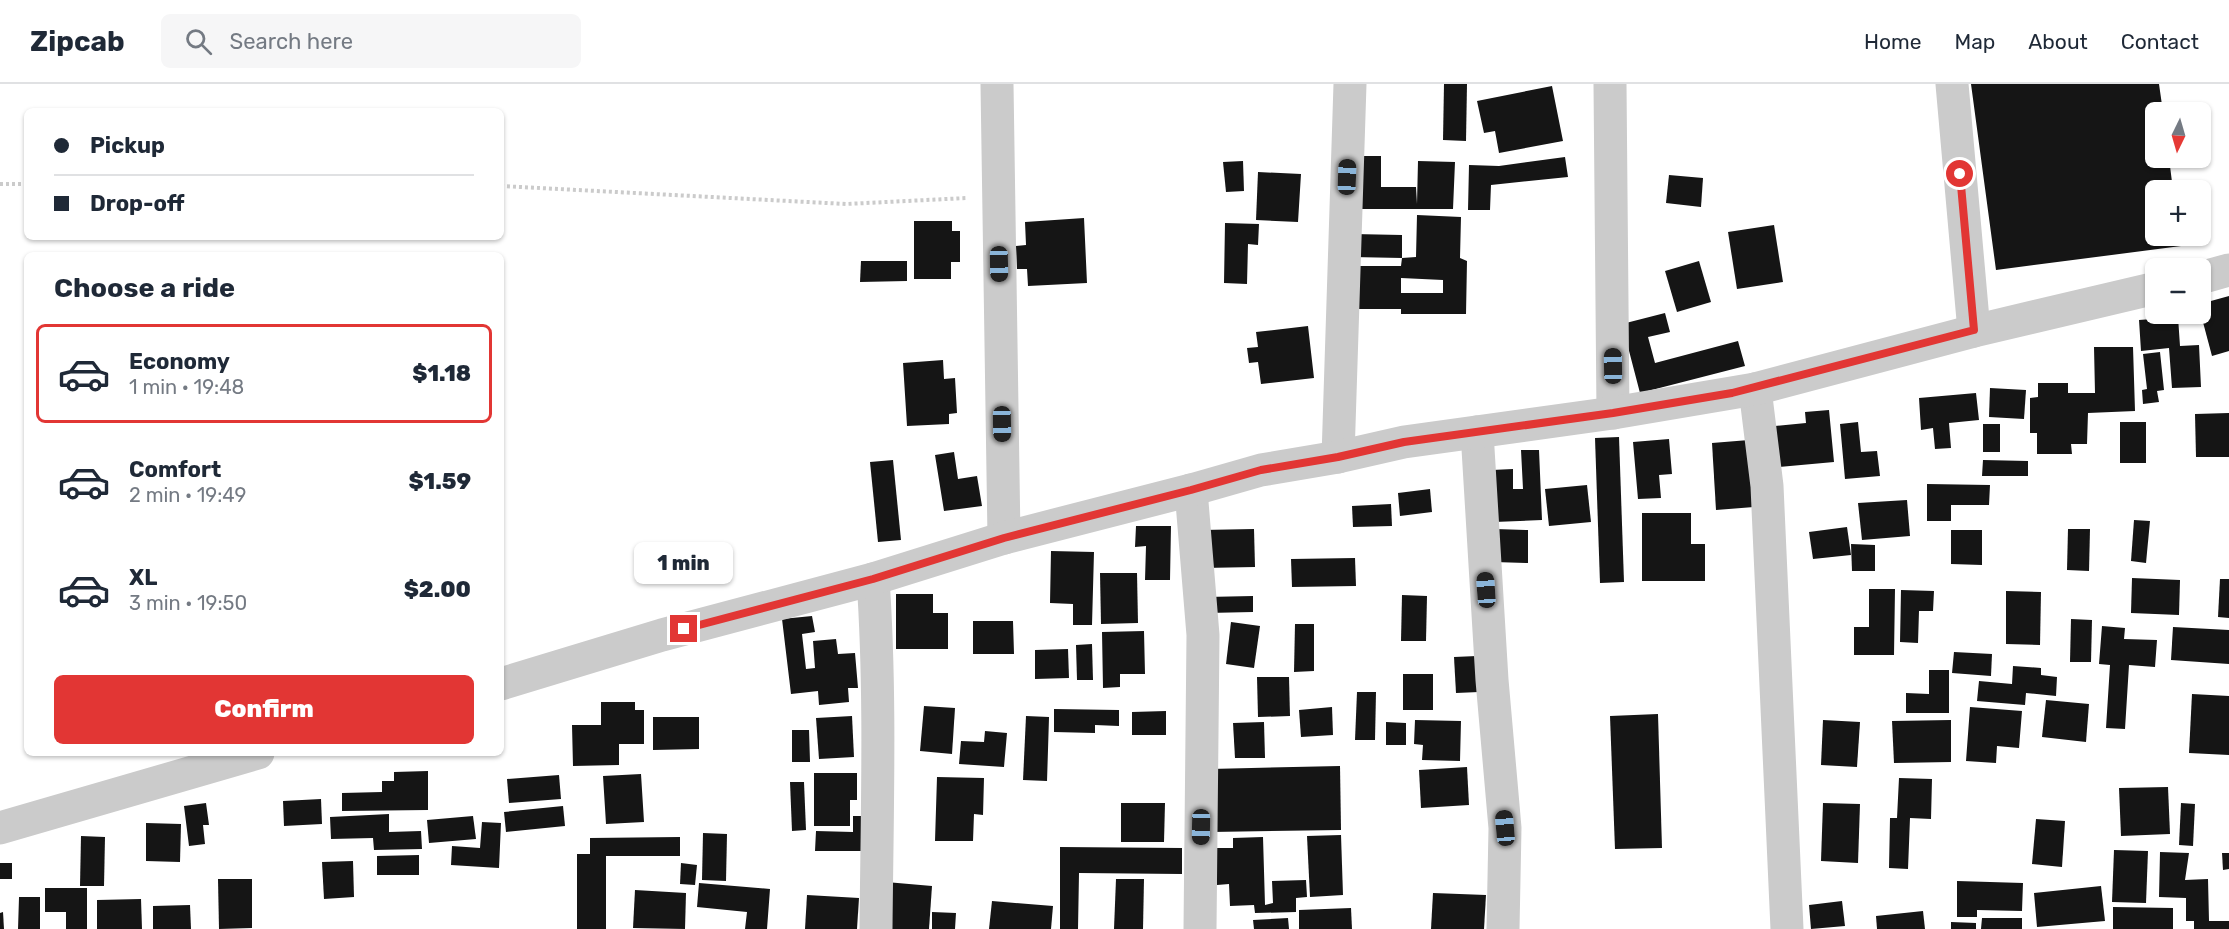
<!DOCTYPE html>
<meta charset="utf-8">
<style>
:root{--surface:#fff;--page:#f6f6f7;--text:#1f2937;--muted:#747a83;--line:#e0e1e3;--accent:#e23634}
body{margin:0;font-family:Rubik,sans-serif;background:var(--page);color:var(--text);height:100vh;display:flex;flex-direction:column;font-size:22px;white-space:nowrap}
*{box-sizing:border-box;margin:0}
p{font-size:20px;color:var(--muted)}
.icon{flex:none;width:33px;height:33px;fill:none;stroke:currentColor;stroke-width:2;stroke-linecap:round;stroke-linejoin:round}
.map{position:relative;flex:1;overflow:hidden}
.drawer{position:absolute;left:24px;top:168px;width:480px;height:504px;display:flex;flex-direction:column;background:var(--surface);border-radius:9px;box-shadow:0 2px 4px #0004}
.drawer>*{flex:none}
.top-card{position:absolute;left:24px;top:24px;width:480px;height:132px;border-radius:9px;box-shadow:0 2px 4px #0004;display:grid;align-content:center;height:132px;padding:0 30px;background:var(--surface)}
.needle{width:39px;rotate:185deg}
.fabs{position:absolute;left:2145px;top:18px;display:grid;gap:12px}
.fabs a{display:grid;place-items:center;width:66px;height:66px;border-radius:9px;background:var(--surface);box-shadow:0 2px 4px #0004;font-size:30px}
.end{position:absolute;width:27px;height:27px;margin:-14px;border:8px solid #e23634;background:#fff;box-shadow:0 0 0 3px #fff}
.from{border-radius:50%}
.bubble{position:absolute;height:42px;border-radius:9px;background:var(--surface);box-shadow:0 2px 4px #0004;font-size:20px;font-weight:800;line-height:42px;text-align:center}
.car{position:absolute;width:18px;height:36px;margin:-18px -9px;border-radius:8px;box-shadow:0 0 4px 2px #0007;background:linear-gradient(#222 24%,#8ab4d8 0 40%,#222 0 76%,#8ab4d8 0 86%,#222 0)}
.top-card b{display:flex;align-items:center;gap:21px;height:57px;font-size:22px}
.top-card b+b{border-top:2px solid var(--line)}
.top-card i{width:15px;height:15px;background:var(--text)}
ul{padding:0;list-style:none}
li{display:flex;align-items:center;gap:18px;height:99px;margin:0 12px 9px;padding:0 18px;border:3px solid transparent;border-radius:9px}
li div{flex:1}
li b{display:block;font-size:22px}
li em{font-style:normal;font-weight:800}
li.current{border-color:var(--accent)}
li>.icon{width:54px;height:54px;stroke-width:1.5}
h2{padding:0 30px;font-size:27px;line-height:72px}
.primary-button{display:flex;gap:12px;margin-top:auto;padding:12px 30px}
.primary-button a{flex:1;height:69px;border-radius:9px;background:var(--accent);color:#fff;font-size:24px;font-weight:800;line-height:69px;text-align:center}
header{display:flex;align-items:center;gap:36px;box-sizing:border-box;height:84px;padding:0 30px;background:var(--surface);border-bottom:2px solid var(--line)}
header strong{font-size:28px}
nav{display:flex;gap:33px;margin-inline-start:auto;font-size:21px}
.search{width:420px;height:54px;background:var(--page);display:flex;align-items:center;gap:15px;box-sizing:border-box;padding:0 21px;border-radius:9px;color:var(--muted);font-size:22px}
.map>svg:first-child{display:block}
.building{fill:#151515;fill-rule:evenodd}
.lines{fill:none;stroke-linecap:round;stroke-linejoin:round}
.path{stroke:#cbcbcb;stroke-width:4;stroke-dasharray:3 3;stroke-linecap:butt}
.minor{stroke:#cbcbcb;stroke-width:33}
.route{stroke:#e23634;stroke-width:8}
</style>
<header>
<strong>Zipcab</strong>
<div class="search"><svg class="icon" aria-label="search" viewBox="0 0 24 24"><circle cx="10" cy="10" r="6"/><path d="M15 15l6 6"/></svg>Search here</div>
<nav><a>Home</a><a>Map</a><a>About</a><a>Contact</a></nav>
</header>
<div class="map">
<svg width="2229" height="845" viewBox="0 0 2229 845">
<rect width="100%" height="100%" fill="#fff"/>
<g class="building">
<path d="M1444,0h23l-1,57 -23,-1z"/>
<path d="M1971,0h188l4,28h-7v46h13l4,32h-17v46h24l1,10 -185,24z"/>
<path d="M1552,2l11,55 -64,12 -4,-22 -11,2 -7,-32z"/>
<path d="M1358,72h23v31h35l1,17 1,-43 37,1 -2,47h-95z"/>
<path d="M1565,73l3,20 -77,8 -1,25h-22l1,-45 30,1z"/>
<path d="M1243,77l1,30 -18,1 -3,-30z"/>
<path d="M1258,88l43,2 -3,48 -42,-2z"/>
<path d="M1669,91l34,3 -2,29 -35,-4z"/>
<path d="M1417,131l44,2 -1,41 7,3 -1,53h-65v-5h-42v-43h42l1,-8 -50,-1 1,-23 49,1v23l14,-1zM1401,194l42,2v13h-42z"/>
<path d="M1084,134l3,65 -59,3 -1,-17h-10l-1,-23 10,-1 -1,-23z"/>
<path d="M914,137h38v10h8v31h-9v17h-37z"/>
<path d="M1225,139l34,1 -1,21 -10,-1 -1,40 -23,-1z"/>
<path d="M1774,141l9,57 -46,7 -9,-57z"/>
<path d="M861,177h46v20l-47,1z"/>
<path d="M1699,177l12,41 -34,10 -12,-41z"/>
<path d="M2229,212v55l-17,5 -12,-45v-7z"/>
<path d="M1665,229l5,19 -22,5 7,26 83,-22 7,25 -105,27 -18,-69z"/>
<path d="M2178,233l2,29 19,-1 2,42 -29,1 -3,-40 -28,3 -2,-31z"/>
<path d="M1308,242l6,52 -53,6 -3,-22 -9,1 -2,-15 11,-1 -2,-15z"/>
<path d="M2094,263h39l2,64 -47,2 -1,31h-16l1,10h-35v-21h-7v-35l8,-1v-14h30v10h27z"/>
<path d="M2160,268l4,38 -7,1 2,11 -16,2 -1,-14 5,-1 -4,-35z"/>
<path d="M943,276l1,19 11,-1 2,35 -8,1v10l-42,2 -4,-63z"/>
<path d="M1990,304l36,2 -2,29 -35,-2z"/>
<path d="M1976,309l3,27 -30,3 2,25 -16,1 -2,-21 -12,2 -2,-32z"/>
<path d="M1829,326l5,52 -55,5 -4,-41 31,-3 -1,-11z"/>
<path d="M2229,329v44h-33l-1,-43z"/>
<path d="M1858,338l3,30 16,-1 3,25 -35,3 -5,-55z"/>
<rect x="2120" y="338" width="26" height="41"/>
<rect x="1983" y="340" width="17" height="28"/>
<path d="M1619,353l5,145 -24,1 -5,-145z"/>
<path d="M1669,355l3,35 -13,1 2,23 -23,1 -5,-57z"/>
<path d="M1749,356l5,67 -38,3 -4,-67z"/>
<path d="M1521,366h18l3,70 -48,2 -2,-52 21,-1v20h10z"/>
<path d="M954,368l4,27 19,-3 5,30 -38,5 -9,-56z"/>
<path d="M893,376l8,80 -23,2 -8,-80z"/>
<path d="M1983,376l45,1v15h-46z"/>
<path d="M1927,400l63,1 -1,20h-38v16h-24z"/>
<path d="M1587,401l4,37 -42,4 -4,-37z"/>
<path d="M1430,405l2,23 -32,4 -2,-23z"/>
<path d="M1907,416l3,36 -48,4 -4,-37z"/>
<path d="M1391,420l1,22 -39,1 -1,-21z"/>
<path d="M1642,429h49v31h14v37h-63z"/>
<path d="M2134,436l16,1 -4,42 -15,-2z"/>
<path d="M1136,442h35l-1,54h-25l1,-34 -11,1z"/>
<path d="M1847,443l4,28 -38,4 -4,-27z"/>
<path d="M1254,445l1,38 -52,1 -1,-38z"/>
<path d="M1495,445l33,1v33l-34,-1z"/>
<path d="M2068,445h22l-1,42 -22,-1z"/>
<path d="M1951,446h31v35l-31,-1z"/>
<path d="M1851,460l24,1v26h-23z"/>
<path d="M1051,467l43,1 -2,73h-19v-21l-23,-1z"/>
<path d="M1355,474l1,28 -64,1 -1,-28z"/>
<path d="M1100,489h37l1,50 -37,1z"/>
<path d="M2132,494l48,2 -1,35 -48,-2z"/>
<path d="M2220,495h9v39l-11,-1z"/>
<path d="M1869,505h26l-1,66h-40v-28h15z"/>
<path d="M1901,506l33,1 -1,20h-14l-1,32 -18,-1z"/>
<path d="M2006,507l35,1 -1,53 -34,-1z"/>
<path d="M896,510h37v19h15v36h-52z"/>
<path d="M1402,511l25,1 -1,45h-25z"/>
<path d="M1253,512v16l-46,1 -1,-16z"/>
<path d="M812,532l3,16 -13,2 4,35 9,-1 -2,-27 23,-2 2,15 17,-1 3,35h-10l1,14 -30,3 -1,-14 -27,3 -9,-75z"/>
<path d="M2071,535l21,1 -1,42h-21z"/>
<path d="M973,537h40l1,33h-41z"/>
<path d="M1231,538l29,4 -6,42 -28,-4z"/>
<path d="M1295,540h19v47l-20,1z"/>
<path d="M2102,542l23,2 -1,11 33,1 -2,27 -26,-2 -4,64 -19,-1 4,-63 -11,-1z"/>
<path d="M2173,543l56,3v34l-58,-4z"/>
<path d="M1144,547l1,43h-25v13l-17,1 -1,-56z"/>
<path d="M1092,560l1,36h-16l-1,-35z"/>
<path d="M1068,565l1,29 -34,1v-29z"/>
<path d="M1954,568l38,2 -1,22 -39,-3z"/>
<path d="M1477,572l2,36 -23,1 -2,-36z"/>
<path d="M2013,582l28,2v7l16,2 -1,19 -30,-3 -1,12 -48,-4 2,-20 33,3z"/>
<path d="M1929,586h20v43h-43v-20l23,1z"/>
<rect x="1403" y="590" width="30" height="36"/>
<path d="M1257,593h32l1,39 -32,1z"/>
<path d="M1357,608h19l-1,48h-20z"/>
<path d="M2192,610l37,2v59l-40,-2z"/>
<path d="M2046,616l43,4 -3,38 -44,-5z"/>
<path d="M601,618h34v8h9v34h-25v21l-46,1 -1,-41h29z"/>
<path d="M924,622l31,2 -3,46 -32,-3z"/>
<path d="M1332,623l1,28 -32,2 -2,-27z"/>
<path d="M1970,623l52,4 -3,37 -22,-2 -1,17 -30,-2z"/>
<path d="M1054,625l65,1v16l-24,-1v8l-41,-1z"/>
<path d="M1166,627v24h-34v-23z"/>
<path d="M1658,630l4,134 -47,1 -5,-133z"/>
<path d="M852,632l2,41 -35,2 -3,-41z"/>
<path d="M1026,632l23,1 -2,64 -24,-1z"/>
<path d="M653,633h46v32l-46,1z"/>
<path d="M1415,636l46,1 -1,40 -38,-1 1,-15 -9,-1z"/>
<path d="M1823,636l37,2 -3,45 -36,-2z"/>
<path d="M1951,636v42l-57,1 -2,-42z"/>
<path d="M1264,638l1,36h-30l-2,-35z"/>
<path d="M1386,638l20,1v22h-20z"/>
<path d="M792,646h17l1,32h-18z"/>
<path d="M985,647l22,2 -3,34 -45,-3 2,-23 23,1z"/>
<path d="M1340,682l1,64 -130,2 -1,-63z"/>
<path d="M1467,683l2,38 -48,3 -2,-38z"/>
<path d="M428,687v39l-86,1v-18l40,-1v-11h12v-9z"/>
<path d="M814,689h43v27h-7v26h-36z"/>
<path d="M641,690l3,48 -38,2 -3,-48z"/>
<path d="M559,691l2,24 -52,4 -2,-24z"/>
<path d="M937,693l47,1 -1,37 -9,-1 -1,27h-38z"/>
<path d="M1899,694l33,1 -1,40 -21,-1 -2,51 -19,-1 1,-50h7z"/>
<path d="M790,698h14l2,48 -14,1z"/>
<path d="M2168,703l2,47 -49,2 -2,-48z"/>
<path d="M321,715l1,25 -38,2 -1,-25z"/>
<path d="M206,719l3,22h-6l2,19 -16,2 -5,-40z"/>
<path d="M1121,719h44l-1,39h-43z"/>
<path d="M1823,719l37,1 -2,59 -37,-2z"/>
<path d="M2181,719l14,1 -2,42 -14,-1z"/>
<path d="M563,722l2,20 -59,6 -2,-20z"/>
<path d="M389,730v18l32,-1 1,18 -48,1 -1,-12 -42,1 -1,-22z"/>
<path d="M473,732l3,23 -47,4 -2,-23z"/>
<path d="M853,732h16l-1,35h-53l1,-20 37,1z"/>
<path d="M2036,735l29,2 -3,46 -30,-3z"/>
<path d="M482,738l19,1 -2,45 -48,-3 1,-19 28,2z"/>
<path d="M146,739l35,1 -1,38 -34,-1z"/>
<path d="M703,749l24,1 -1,47 -24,-1z"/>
<path d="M1341,751l2,60 -33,2 -3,-61z"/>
<path d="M81,752l24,1 -1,49h-24z"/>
<path d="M680,753v19h-74v73h-29v-75h13v-16z"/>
<path d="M1263,753l2,68 8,-2 -1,-22 34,-1 1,17 -11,1v14l-41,1 -1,-8 -24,1 -1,-22 -12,1v-37h16v-10z"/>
<path d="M1060,763l122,1v26l-103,-1 -1,56h-18z"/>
<path d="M2114,766l34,1 -2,52 -34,-1z"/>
<path d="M2160,768l29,1 -4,27 23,-1 1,42h20v8h-35v-8h-8v-23l-27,-1z"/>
<path d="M2222,769h7v16l-6,1z"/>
<path d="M419,771v20h-42v-19z"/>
<path d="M353,777l1,36 -30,2 -2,-37z"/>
<rect x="0" y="779" width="12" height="16"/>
<path d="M681,779l16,2 -2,20 -15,-1z"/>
<path d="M218,795h34v49l-33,1z"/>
<path d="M1116,795h28l-1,50h-29z"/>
<path d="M1957,797l66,2 -1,28 -45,-1v7h-20z"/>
<path d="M886,798l46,4 -3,43h-47z"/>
<path d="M699,799l71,6 -3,40h-22l2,-17 -50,-5z"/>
<path d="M2101,802l4,35 -68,6 -3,-34z"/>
<path d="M45,804h42v41h-21v-17h-21z"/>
<path d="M635,806l51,3 -1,36 -52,-1z"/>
<path d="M1433,809l53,2 -2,34h-53z"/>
<path d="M807,811l52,3 -2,31h-52z"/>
<path d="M19,813h21v32h-22z"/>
<path d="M141,815l1,30h-45v-29z"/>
<path d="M992,817l61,5 -2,23h-62z"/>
<path d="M1842,817l3,25 -34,3 -2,-24z"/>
<path d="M190,821l1,24h-38v-23z"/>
<path d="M2113,823l60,1v21h-60z"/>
<path d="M1351,824l1,21h-53v-19z"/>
<path d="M1923,827l2,18h-48l-1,-13z"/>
<path d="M3,828l1,17h-4v-16z"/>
<path d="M932,828l24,1 -1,16h-23z"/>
<path d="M1288,834l1,11h-35l-1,-9z"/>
<path d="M1982,834h40v11h-41z"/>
<path d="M1951,838l25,1v6h-25z"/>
</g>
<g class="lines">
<g class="path">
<path d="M0,100h27"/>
<path d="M501,102l345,18 121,-6"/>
</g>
<g class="minor">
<path d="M997,0l7,454"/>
<path d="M1610,0l3,329"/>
<path d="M1952,0l22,247"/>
<path d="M2200,194l29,-8"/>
<path d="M1755,305l12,97 20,443"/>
<path d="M1477,348l15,248 13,148 -2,101"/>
<path d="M1338,373l12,-373"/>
<path d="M1191,406l12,145 -3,294"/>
<path d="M873,495c8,117 4,233 3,350"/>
<path d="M501,600l161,-49 211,-56 131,-41 187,-48 70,-20 77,-13 66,-15 209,-29 142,-24 219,-58 182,-43"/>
<path d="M0,744l258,-75"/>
</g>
</g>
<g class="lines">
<path class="route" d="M684,545l189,-50 131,-41 187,-48 70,-20 77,-13 66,-15 209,-29 119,-20 242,-63 -14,-156"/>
</g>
</svg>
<div class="fabs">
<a><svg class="needle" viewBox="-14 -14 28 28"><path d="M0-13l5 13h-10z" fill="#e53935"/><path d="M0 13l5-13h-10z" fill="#747a83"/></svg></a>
<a>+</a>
<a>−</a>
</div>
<i class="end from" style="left:1960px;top:90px"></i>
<i class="end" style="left:684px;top:545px"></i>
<div class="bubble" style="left:634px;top:458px;width:99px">1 min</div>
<i class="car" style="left:1347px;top:93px;rotate:2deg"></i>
<i class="car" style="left:999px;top:180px;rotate:179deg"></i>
<i class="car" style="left:1613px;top:282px;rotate:359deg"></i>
<i class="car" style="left:1002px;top:340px;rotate:179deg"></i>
<i class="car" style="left:1486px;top:506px;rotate:356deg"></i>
<i class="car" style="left:1201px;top:743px;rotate:181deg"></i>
<i class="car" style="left:1505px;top:744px;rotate:355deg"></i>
<div class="top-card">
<b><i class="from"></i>Pickup</b>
<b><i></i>Drop-off</b>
</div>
<section class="drawer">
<h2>Choose a ride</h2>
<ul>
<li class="current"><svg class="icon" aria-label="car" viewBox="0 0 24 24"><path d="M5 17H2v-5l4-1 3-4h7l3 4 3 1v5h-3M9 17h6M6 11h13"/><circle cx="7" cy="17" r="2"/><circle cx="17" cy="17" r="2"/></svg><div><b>Economy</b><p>1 min · 19:48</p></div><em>$1.18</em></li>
<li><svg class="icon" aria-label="car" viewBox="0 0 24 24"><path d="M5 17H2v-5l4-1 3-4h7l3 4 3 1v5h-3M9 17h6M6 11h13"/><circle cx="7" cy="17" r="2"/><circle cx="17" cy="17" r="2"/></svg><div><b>Comfort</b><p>2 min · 19:49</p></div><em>$1.59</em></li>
<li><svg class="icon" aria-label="car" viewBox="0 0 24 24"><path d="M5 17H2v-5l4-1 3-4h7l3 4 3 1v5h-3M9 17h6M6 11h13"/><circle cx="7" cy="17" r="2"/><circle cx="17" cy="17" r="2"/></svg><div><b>XL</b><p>3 min · 19:50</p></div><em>$2.00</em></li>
</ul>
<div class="primary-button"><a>Confirm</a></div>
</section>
</div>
